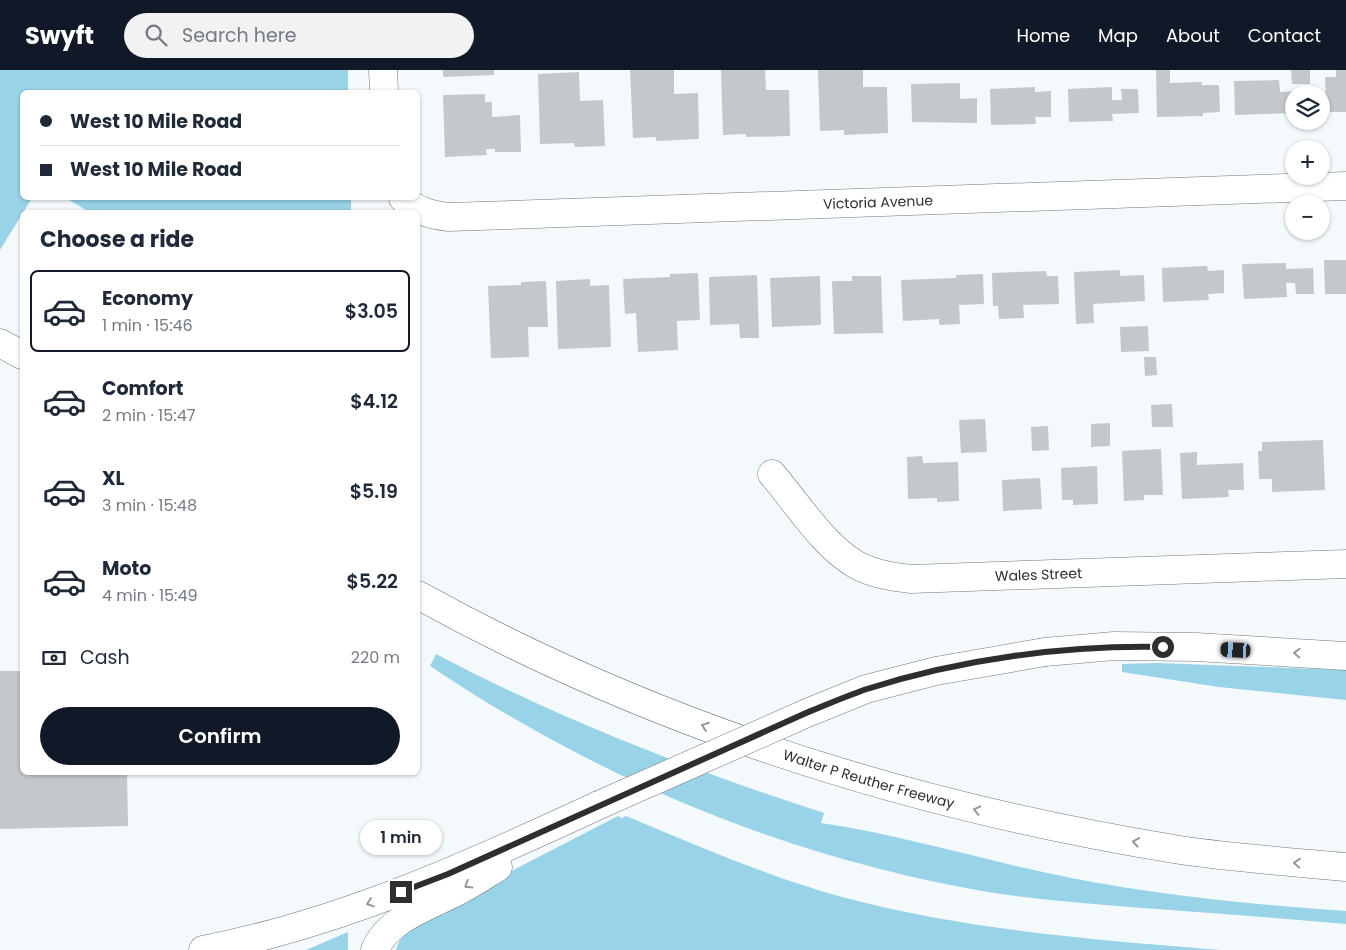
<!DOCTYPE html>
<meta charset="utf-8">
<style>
:root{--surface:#fff;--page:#f2f2f3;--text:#1f2937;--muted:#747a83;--line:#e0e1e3;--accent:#111827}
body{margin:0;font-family:Poppins,sans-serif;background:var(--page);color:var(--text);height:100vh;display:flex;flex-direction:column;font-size:19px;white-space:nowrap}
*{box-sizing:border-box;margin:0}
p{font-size:16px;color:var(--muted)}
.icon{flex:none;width:28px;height:28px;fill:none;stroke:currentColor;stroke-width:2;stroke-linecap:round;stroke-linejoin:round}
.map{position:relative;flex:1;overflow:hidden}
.sheet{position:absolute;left:20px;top:140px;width:400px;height:565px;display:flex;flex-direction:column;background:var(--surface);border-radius:8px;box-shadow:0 1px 4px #0004}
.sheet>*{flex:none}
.guide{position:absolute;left:20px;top:20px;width:400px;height:110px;border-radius:8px;box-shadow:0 1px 4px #0004;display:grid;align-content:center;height:110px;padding:0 20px;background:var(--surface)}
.tools{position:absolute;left:1285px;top:15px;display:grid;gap:10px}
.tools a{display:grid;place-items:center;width:45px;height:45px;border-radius:50%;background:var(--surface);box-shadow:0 1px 4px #0004;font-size:25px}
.end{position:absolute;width:22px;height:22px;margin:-11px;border:6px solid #2d2f2f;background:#fff;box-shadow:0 0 0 2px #fff}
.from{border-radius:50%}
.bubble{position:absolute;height:35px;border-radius:18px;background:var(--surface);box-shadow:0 1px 4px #0004;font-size:16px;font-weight:600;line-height:35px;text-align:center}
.car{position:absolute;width:15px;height:30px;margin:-15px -8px;border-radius:6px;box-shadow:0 0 4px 1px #0007;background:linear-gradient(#222 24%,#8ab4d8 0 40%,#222 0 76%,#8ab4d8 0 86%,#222 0)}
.guide b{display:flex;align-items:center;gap:18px;height:48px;font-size:19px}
.guide b+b{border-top:1px solid var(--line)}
.guide i{width:12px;height:12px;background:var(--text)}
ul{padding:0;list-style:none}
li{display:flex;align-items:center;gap:15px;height:82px;margin:0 10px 8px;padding:0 10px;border:2px solid transparent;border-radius:8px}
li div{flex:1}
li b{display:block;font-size:19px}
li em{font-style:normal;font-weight:600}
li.active{border-color:var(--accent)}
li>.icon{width:45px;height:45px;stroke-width:1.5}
h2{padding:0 20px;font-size:22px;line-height:60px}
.pay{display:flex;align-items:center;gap:12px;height:55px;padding:0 20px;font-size:19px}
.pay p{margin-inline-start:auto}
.primary-button{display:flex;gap:10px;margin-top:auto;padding:10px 20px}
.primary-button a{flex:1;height:58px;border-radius:30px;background:var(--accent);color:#fff;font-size:20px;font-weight:600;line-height:58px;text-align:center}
header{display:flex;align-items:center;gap:30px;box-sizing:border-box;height:70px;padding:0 25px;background:var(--accent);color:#fff}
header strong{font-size:24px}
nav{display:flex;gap:28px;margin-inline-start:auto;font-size:18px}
.search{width:350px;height:45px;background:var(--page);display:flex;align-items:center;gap:12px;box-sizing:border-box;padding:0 18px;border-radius:28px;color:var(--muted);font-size:19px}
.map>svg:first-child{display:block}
.green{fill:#99d3e8}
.building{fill:#c3c8ca}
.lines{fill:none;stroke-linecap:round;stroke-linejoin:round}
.street-casing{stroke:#727779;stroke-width:29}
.secondary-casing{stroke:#727779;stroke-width:29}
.highway-casing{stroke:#727779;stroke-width:29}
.street{stroke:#fff;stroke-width:28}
.secondary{stroke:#fff;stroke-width:28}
.highway{stroke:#fff;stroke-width:28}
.secondary-bridge-casing{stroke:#727779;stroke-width:29;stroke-linecap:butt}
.secondary-bridge{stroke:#fff;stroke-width:28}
.oneway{stroke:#969797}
.route{stroke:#2d2f2f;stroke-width:6}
.labels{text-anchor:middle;stroke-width:4;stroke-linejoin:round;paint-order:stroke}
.street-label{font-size:14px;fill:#2d2f2f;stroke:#f4fafc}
</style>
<header>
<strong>Swyft</strong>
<div class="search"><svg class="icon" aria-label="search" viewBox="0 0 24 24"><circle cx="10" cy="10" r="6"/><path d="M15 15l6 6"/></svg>Search here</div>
<nav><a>Home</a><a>Map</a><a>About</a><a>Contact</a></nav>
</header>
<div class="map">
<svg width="1346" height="880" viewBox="0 0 1346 880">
<rect width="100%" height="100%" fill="#f4fafc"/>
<g class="green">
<path d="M0,0h348v22h-326v106h10l-32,52z"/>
<path d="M66,128h285v14h-262z"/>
<path d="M436,584c125,66 255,116 388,159l-3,10c75,11 148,33 222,49 99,22 202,32 303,39v13c-68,-6 -136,-11 -203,-16 -52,-4 -104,-8 -155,-16 -200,-34 -390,-113 -558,-226z"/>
<path d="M1157,593l189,7v30l-127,-13 -97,-15v-8z"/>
<path d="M618,746l4,2 4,-2c70,29 142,61 216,81 124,33 252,43 379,53h-825c5,-19 23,-28 38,-39z"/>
<path d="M348,862v18h-42z"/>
</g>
<g class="building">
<path d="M443,0h51v5l-51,2z"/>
<path d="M630,0h44v24l24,-1 1,46 -43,2v-4l-23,1z"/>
<path d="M721,0h44l1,20h23l1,46 -44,1v-3l-23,1z"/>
<path d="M818,0h45v17h24l1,46 -44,2v-5l-24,1z"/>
<path d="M1156,0h14v13l32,-1v3h17l1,27 -17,1v3l-46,1z"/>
<path d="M1291,0h19v14h-18z"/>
<path d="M1336,0h10v42h-20l-1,-35h11z"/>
<path d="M579,2l1,29 23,-1 2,46 -30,1 -1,-4 -34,1 -2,-70z"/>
<path d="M1279,10l1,12 16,-1v3h-2v19l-59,2 -1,-34z"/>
<path d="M960,13v16l17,-1v25l-65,-1 -1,-38z"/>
<path d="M1035,17v5l16,-1v26h-16l1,7 -45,1 -1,-36z"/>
<path d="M1112,17v13h10l-1,-11h17l1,24 -27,1 1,7 -44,1 -1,-33z"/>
<path d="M485,24v8h7v15l28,-2 1,37h-26v-3h-9l1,6 -42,2 -2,-62z"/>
<path d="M1324,190h22v34h-21z"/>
<path d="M1286,193v6l27,-1 1,26h-18l-1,-11h-9l1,14 -43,2 -2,-35z"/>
<path d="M1207,196l1,5 16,-1v23l-16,1 1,6 -46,2 -1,-34z"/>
<path d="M1120,200v6l24,-1 1,26 -52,3 1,19 -18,1 -2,-52z"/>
<path d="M1046,201l1,5h11l1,28 -36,1 1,13 -25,1 -1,-13h-5l-1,-33z"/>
<path d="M698,203l2,47 -23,1 1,29 -40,2 -2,-39 -11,1 -2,-35 47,-2v-3z"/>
<path d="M983,204l1,30 -25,1 1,19 -21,1v-6l-36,2 -2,-41 55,-2v-3z"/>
<path d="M757,205l2,63h-19l-1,-14 -29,1 -1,-48z"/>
<path d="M820,206l1,49 -49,2 -2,-49z"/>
<path d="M852,206h29l2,57 -49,1 -2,-53h20z"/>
<path d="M590,209v7l19,-1 2,62 -53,2 -2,-68z"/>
<path d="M546,211l2,46h-20l1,30 -38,1 -3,-72 33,-1v-3z"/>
<path d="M1148,256l1,25 -28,1 -1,-25z"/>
<path d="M1144,287h12l1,18 -12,1z"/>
<path d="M1172,334l1,23h-21l-1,-22z"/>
<path d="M985,349l2,33 -26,1 -2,-33z"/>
<path d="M1110,353v23l-19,1v-23z"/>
<path d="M1048,356l1,24 -17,1 -1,-24z"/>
<path d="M1323,370l2,50 -53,2v-13h-13l-1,-28h4v-9z"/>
<path d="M1161,379l2,46h-19v5l-20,1 -2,-50z"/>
<path d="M1197,382v13l46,-2 1,27h-16l1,7 -47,2 -2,-46z"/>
<path d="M922,386l1,7 35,-1 1,39 -22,1v-4l-29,1 -1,-42z"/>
<path d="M1097,396l1,38 -25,1v-5h-11l-1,-32z"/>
<path d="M1040,408l2,31 -39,2 -1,-31z"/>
<path d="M0,601h22v101h105l1,54 -128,3z"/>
</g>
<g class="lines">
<defs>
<g id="street">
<path d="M383,0l1,22"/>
<path id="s1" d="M403,128c13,13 28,17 46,19l897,-31"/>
<path id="s2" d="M772,404c24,28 51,71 83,90 17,10 37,13 56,15l435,-15"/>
</g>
<g id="secondary">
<path d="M1045,582l69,-6 82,1 150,9"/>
<path d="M203,880c139,-27 269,-86 396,-145"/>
<path d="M375,880c13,-32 55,-44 83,-59 14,-7 27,-16 40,-24"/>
</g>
<g id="highway">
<path d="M0,273l22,12"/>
<path id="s3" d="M418,525c236,131 496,212 762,255 55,8 111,12 166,17"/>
</g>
</defs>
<use href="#street" class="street-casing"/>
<use href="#secondary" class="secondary-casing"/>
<use href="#highway" class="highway-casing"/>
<use href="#street" class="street"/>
<use href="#secondary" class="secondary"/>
<use href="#highway" class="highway"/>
<defs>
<path id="secondary-bridge" d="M599,735l208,-92 59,-24 70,-18 109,-19"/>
</defs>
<use href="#secondary-bridge" class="secondary-bridge-casing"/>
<use href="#secondary-bridge" class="secondary-bridge"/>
</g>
<defs><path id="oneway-chevron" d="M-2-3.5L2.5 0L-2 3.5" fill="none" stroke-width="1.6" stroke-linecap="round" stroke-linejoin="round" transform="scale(1.25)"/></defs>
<g class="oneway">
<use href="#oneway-chevron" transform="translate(1297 583) rotate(-177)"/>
<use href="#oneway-chevron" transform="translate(705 656) rotate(-160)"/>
<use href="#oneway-chevron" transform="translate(977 740) rotate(-167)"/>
<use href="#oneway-chevron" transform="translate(1136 772) rotate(-170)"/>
<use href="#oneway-chevron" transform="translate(1297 793) rotate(-175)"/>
<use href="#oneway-chevron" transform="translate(468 815) rotate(148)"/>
<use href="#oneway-chevron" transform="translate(370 833) rotate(161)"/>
</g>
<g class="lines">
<path class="route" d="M401,822l47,-18 358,-161c20,-8 40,-17 61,-24 94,-30 198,-44 296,-42"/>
</g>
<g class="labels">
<g class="street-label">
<text dy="5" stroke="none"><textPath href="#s1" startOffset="480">Victoria Avenue</textPath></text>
<text dy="5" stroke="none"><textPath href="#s2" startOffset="309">Wales Street</textPath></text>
<text dy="5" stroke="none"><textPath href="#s3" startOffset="488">Walter P Reuther Freeway</textPath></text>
</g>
</g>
</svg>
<div class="tools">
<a><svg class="icon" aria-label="layers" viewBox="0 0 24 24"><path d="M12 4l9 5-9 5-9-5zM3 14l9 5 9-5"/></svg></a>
<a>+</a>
<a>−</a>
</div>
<i class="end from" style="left:1163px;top:577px"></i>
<i class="end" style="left:401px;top:822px"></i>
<div class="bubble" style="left:360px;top:750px;width:82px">1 min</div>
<i class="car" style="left:1236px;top:580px;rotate:273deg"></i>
<div class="guide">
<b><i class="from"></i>West 10 Mile Road</b>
<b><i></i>West 10 Mile Road</b>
</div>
<section class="sheet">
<h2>Choose a ride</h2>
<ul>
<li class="active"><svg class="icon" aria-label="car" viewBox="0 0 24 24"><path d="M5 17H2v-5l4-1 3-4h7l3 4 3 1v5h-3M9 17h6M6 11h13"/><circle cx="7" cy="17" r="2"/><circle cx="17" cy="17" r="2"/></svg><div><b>Economy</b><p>1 min · 15:46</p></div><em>$3.05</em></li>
<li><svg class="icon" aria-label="car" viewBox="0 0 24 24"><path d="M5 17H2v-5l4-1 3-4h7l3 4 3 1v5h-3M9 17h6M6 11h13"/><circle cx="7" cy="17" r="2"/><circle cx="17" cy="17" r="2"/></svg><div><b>Comfort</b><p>2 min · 15:47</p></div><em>$4.12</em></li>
<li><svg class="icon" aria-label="car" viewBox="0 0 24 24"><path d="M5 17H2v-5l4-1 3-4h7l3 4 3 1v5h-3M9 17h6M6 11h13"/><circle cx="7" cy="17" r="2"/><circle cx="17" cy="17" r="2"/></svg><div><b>XL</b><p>3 min · 15:48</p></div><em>$5.19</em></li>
<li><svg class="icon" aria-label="car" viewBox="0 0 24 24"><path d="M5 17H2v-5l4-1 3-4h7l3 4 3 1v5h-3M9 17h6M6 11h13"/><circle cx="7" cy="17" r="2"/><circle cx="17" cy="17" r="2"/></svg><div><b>Moto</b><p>4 min · 15:49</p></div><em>$5.22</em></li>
</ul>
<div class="pay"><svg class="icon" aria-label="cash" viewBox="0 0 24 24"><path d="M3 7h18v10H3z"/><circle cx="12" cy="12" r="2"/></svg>Cash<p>220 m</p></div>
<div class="primary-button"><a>Confirm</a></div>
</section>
</div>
